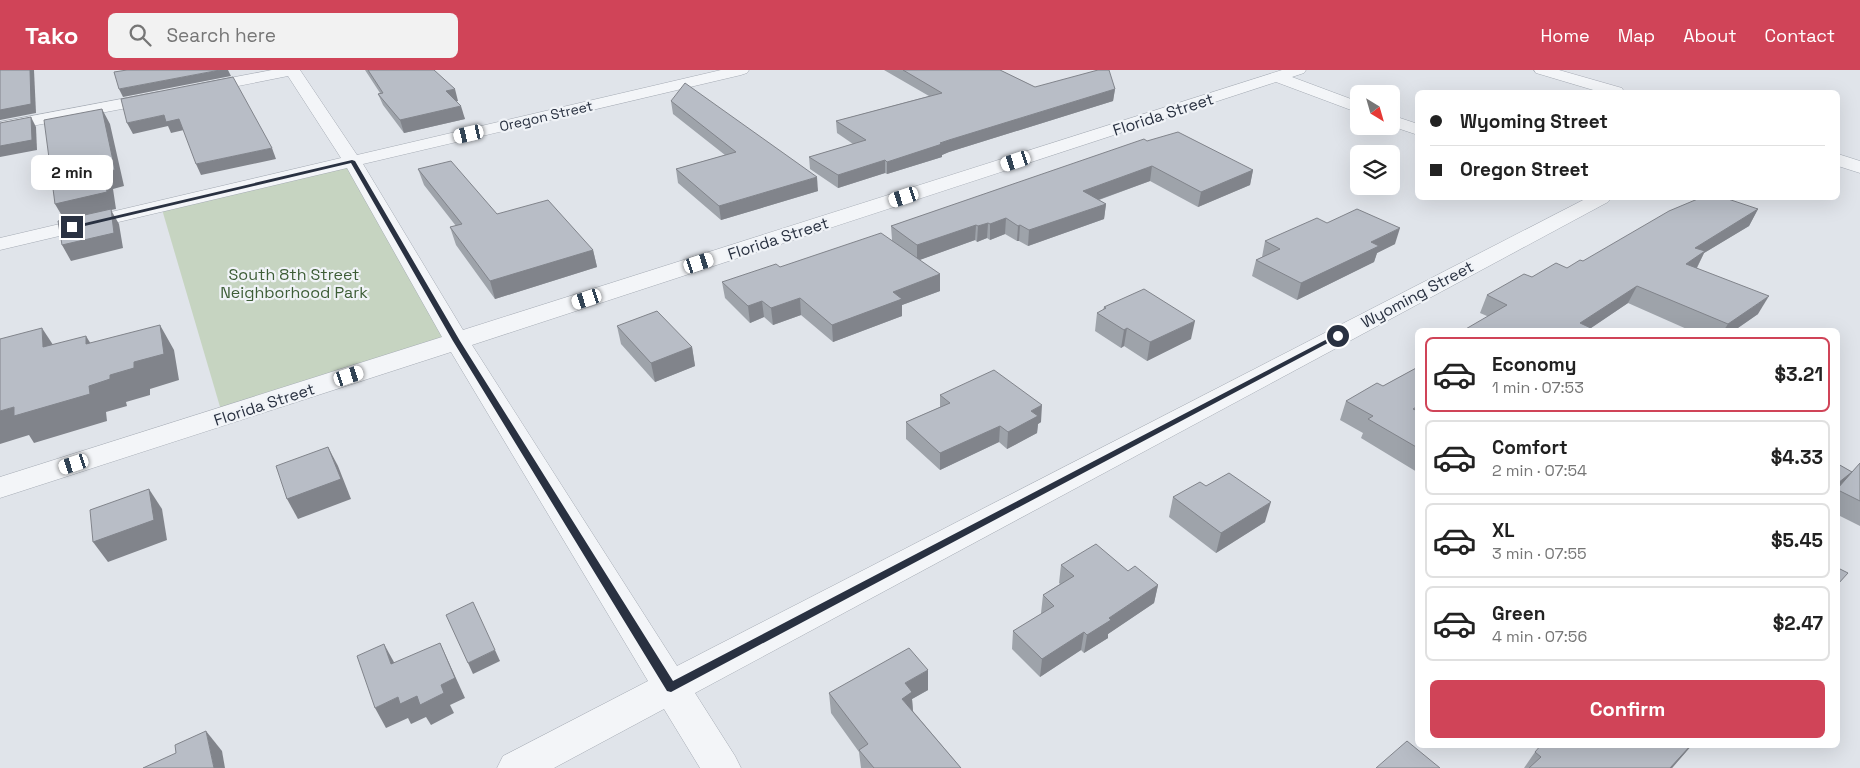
<!DOCTYPE html>
<meta charset="utf-8">
<style>
:root{--surface:#fff;--page:#f2f2f2;--text:#222;--muted:#767676;--line:#e0e0e0;--accent:#d04458}
body{margin:0;font-family:"Space Grotesk",sans-serif;background:var(--page);color:var(--text);height:100vh;display:flex;flex-direction:column;font-size:19px;white-space:nowrap}
*{box-sizing:border-box;margin:0}
p{font-size:16px;color:var(--muted)}
.icon{flex:none;width:28px;height:28px;fill:none;stroke:currentColor;stroke-width:2;stroke-linecap:round;stroke-linejoin:round}
.map{position:relative;flex:1;overflow:hidden}
.details{position:absolute;left:1415px;top:258px;width:425px;height:420px;display:flex;flex-direction:column;background:var(--surface);border-radius:8px;box-shadow:0 5px 20px #0002}
.details>*{flex:none}
.hud{position:absolute;left:1415px;top:20px;width:425px;height:110px;border-radius:8px;box-shadow:0 5px 20px #0002;display:grid;align-content:center;height:110px;padding:0 15px;background:var(--surface)}
.needle{width:32px;rotate:143deg}
.controls{position:absolute;left:1350px;top:15px;display:grid;gap:10px}
.controls a{display:grid;place-items:center;width:50px;height:50px;border-radius:8px;background:var(--surface);box-shadow:0 5px 20px #0002;font-size:25px}
.end{position:absolute;width:22px;height:22px;margin:-11px;border:6px solid #293141;background:#fff;box-shadow:0 0 0 2px #fff}
.from{border-radius:50%}
.bubble{position:absolute;height:35px;border-radius:8px;background:var(--surface);box-shadow:0 5px 20px #0002;font-size:16px;font-weight:700;line-height:35px;text-align:center}
.car{position:absolute;width:15px;height:30px;margin:-15px -8px;border-radius:6px;box-shadow:0 0 4px 1px #0007;background:linear-gradient(#fff 24%,#345 0 40%,#fff 0 76%,#345 0 86%,#fff 0)}
.hud b{display:flex;align-items:center;gap:18px;height:48px;font-size:19px}
.hud b+b{border-top:1px solid var(--line)}
.hud i{width:12px;height:12px;background:var(--text)}
ul{padding:9px 0 0;list-style:none}
li{display:flex;align-items:center;gap:15px;height:75px;margin:0 10px 8px;padding:0 5px;border:2px solid var(--line);border-radius:8px}
li div{flex:1}
li b{display:block;font-size:19px}
li em{font-style:normal;font-weight:700}
li.current{border-color:var(--accent)}
li>.icon{width:45px;height:45px;stroke-width:1.5}
.action{display:flex;gap:10px;margin-top:auto;padding:10px 15px}
.action a{flex:1;height:58px;border-radius:8px;background:var(--accent);color:#fff;font-size:20px;font-weight:700;line-height:58px;text-align:center}
header{display:flex;align-items:center;gap:30px;box-sizing:border-box;height:70px;padding:0 25px;background:var(--accent);color:#fff}
header strong{font-size:24px}
nav{display:flex;gap:28px;margin-inline-start:auto;font-size:18px}
.search{width:350px;height:45px;background:var(--page);display:flex;align-items:center;gap:12px;box-sizing:border-box;padding:0 18px;border-radius:8px;color:var(--muted);font-size:19px}
.map>svg:first-child{display:block}
.green{fill:#c6d4c1}
.lines{fill:none;stroke-linecap:round;stroke-linejoin:round}
.street-casing{stroke:#a5abb4;stroke-width:1}
.street{fill:#f3f5f8;fill-rule:evenodd}
.wall{fill:#9ea3aa}
.shaded-wall{fill:#81848b}
.building{fill:#b8bdc6;stroke:#81848b}
.route{fill:#293141}
.labels{text-anchor:middle;stroke-width:4.5;stroke-linejoin:round;paint-order:stroke}
.far-street-label{font-size:14px;fill:#293141;stroke:#f0f3f7}
.street-label{font-size:16px;fill:#293141;stroke:#f0f3f7}
.park-label{font-size:16px;fill:#3d5d36;stroke:#f0f3f7}
</style>
<header>
<strong>Tako</strong>
<div class="search"><svg class="icon" aria-label="search" viewBox="0 0 24 24"><circle cx="10" cy="10" r="6"/><path d="M15 15l6 6"/></svg>Search here</div>
<nav><a>Home</a><a>Map</a><a>About</a><a>Contact</a></nav>
</header>
<div class="map">
<svg width="1860" height="698" viewBox="0 0 1860 698">
<rect width="100%" height="100%" fill="#e0e4ea"/>
<path class="green" d="M352,91l105,180 -234,76 -62,-211z"/>
<g class="lines">
<defs>
<g id="street">
<path d="M272,0h28l57,85 364,-85h28l-2,3 -6,2 -378,89 100,166 819,-260h24l-2,3 -12,4 67,25v11l-83,-31 -804,263 205,321 910,-468h24l-3,4 -913,491 40,63 6,12h-41l-36,-59 -110,59h-57l6,-12 145,-75 -197,-329 -451,146v-21l442,-140 -95,-169 -347,82v-12l341,-80 -53,-82 -90,18 -6,-2 -2,-3 2,-3 6,-2z"/>
<path d="M1534,0h25l63,18 2,4h-24l-64,-19z"/>
<path d="M158,22l6,1 2,4 -2,4 -164,31v-10z"/>
<path d="M1391,45l27,9v11l-27,-9z"/>
<path d="M1838,84l22,7v12l-22,-7z"/>
</g>
</defs>
<use href="#street" class="street-casing"/>
<use href="#street" class="street"/>
</g>
<g class="wall">
<path d="M365,0h69l24,31h-2l9,18 -61,14 -21,-28 -5,-11 2,-1z"/>
<path d="M884,0h116l35,17 80,2 -2,12 -164,51 -7,3v2l-55,17 -2,-1 -47,15 -28,-19 -1,-12 44,-13 -16,-11 -1,-12 93,-25z"/>
<path d="M671,31l147,90 -97,29 -43,-37 -2,-14 49,-14 -52,-41z"/>
<path d="M1147,71l106,29 -3,15 -52,22 -48,-26 -51,19 7,4 -2,15 -76,27 -9,-5h-2l-12,-7 -15,6 -3,-2 -10,4 -2,-2 -56,20 21,14v17l-38,14v11l-69,26 -32,-27 -28,10 -9,-8 -14,6 -25,-25 -3,-16 170,-42 -1,-14z"/>
<path d="M418,99l79,45 96,36 4,17 -102,32 -39,-54 -6,-18 6,-1 -32,-41z"/>
<path d="M1758,139l-9,17 -45,27 -7,15 61,46 -23,16h-46l-61,-27 -37,25 -104,-12 -7,-3 7,-18 45,-18 35,-9 16,-7z"/>
<path d="M1327,153l68,21 -18,9 -3,9 -77,38 -45,-24 4,-16 6,-3 3,-16z"/>
<path d="M1104,237l87,32 -44,22 -23,-15 -3,2 -26,-17 2,-18 6,-3z"/>
<path d="M617,256l75,21 3,19 -40,16 -34,-38z"/>
<path d="M1418,297v104l-1,1 -56,-34 2,-5 -23,-13 6,-19 37,-15z"/>
<path d="M940,325l101,27 -3,2 -1,9 -30,16 -8,-7 -59,28 -34,-31v-17l34,-15z"/>
<path d="M1860,393v63l-22,-11v-51l14,8z"/>
<path d="M1206,416l59,36 -49,31 -47,-36 4,-20z"/>
<path d="M1061,495l67,6 30,14 -4,18 -46,31v4l-24,15 -3,-3 -41,27 -28,-28 1,-18 28,-17v-1l2,-18 17,-11 -1,-1z"/>
<path d="M928,620l-16,9 1,12 48,57h-100l-2,-16 -28,-39 -2,-20z"/>
<path d="M1692,675l-20,23h-148l11,-16z"/>
</g>
<g class="shaded-wall">
<path d="M30,0h4l2,43 -36,7v-10z"/>
<path d="M220,0h8l3,6 -108,21 -4,-8z"/>
<path d="M455,19l3,12 -8,2 -4,-12z"/>
<path d="M1115,19l-2,12 -164,51 -7,3v2l-55,17v-12l62,-22z"/>
<path d="M461,36l4,13 -61,14 -4,-13z"/>
<path d="M102,39l8,15 14,62 -11,3 3,20 -5,1 8,14 4,24 -52,13 -9,-16 3,-24 -10,-17 49,-32z"/>
<path d="M164,45l15,4 5,11 -13,3 -3,-7 -35,8 -6,-11z"/>
<path d="M31,47l5,10 1,23 -37,7v-11z"/>
<path d="M272,78l4,11 -75,16 -5,-11z"/>
<path d="M885,90v13l-47,15v-13z"/>
<path d="M1152,96l-2,15 -69,25 2,-15z"/>
<path d="M1253,100l-3,15 -52,22 3,-15z"/>
<path d="M817,107l1,14 -97,29 -2,-14z"/>
<path d="M1106,134l-2,15 -76,27 1,-16z"/>
<path d="M1758,139l-9,17 -45,27 -8,16 -19,12 18,-33z"/>
<path d="M1006,148l-1,16 -15,6v-16z"/>
<path d="M988,153l-1,15 -10,4 1,-16z"/>
<path d="M976,155l-1,15 -58,21v-16z"/>
<path d="M1020,155l-1,16h-2l1,-15z"/>
<path d="M1400,158l-5,16 -18,9 -3,9 -77,38 4,-17 70,-41z"/>
<path d="M593,180l4,17 -102,32 -5,-18z"/>
<path d="M940,204v17l-38,14v11l-69,26 -1,-17 61,-33z"/>
<path d="M1637,216l-9,17 -40,27 -8,-7z"/>
<path d="M1769,226l-11,18 -23,16h-11l4,-6z"/>
<path d="M800,228l1,17 -28,10 -2,-17z"/>
<path d="M762,231l2,16 -14,6 -2,-17z"/>
<path d="M1195,251l-4,18 -44,22 3,-19z"/>
<path d="M160,255l14,25 5,30 -29,9v6l-24,7 1,4 -21,6 1,9 -73,22 -5,-8 -29,9v-33l89,-25 21,-11 24,-13z"/>
<path d="M42,258l17,26 -16,-7z"/>
<path d="M1127,258l-3,18 -3,2 3,-18z"/>
<path d="M86,266l16,26 -16,-18z"/>
<path d="M692,277l3,19 -40,16 -4,-19z"/>
<path d="M1042,335l-1,17 -3,2 -1,9 -30,16 1,-17 23,-21z"/>
<path d="M1000,356l-1,16 -59,28v-17z"/>
<path d="M328,377l10,19 13,33 -53,20 -11,-20z"/>
<path d="M1852,402l-14,18v-7z"/>
<path d="M149,419l13,20 5,31 -59,22 -15,-20z"/>
<path d="M1271,432l-6,20 -49,31 5,-20z"/>
<path d="M1158,515l-4,18 -46,31v4l-24,15 3,-18 22,-17z"/>
<path d="M1084,562l-3,18 -41,27 2,-18z"/>
<path d="M440,573l25,55 -15,7 4,8 -23,12 -5,-8 -15,7 -3,-6 -22,10 -11,-20 23,-11 43,-12z"/>
<path d="M384,574l11,20h-4z"/>
<path d="M495,580l5,11 -27,13 -5,-11z"/>
<path d="M928,600v20l-16,9 1,13 -11,-13 3,-16z"/>
<path d="M206,661l16,20 3,17h-11z"/>
<path d="M1691,675h1l-20,23h-2z"/>
</g>
<g class="building">
<path d="M0,0h30l1,34 -31,6z"/>
<path d="M127,0h93l-101,19 -5,-17z"/>
<path d="M368,0h66l21,19 -9,2 15,15 -61,14 -22,-26 5,-1z"/>
<path d="M903,0h97l35,17 63,-17h11l6,19 -166,51 -9,3 2,1 -55,18 -2,-2 -47,15 -29,-18 57,-17 -30,-19 106,-28z"/>
<path d="M233,7l39,71 -76,16 -17,-45 -13,3 -2,-7 -37,8 -6,-24z"/>
<path d="M685,13l132,94 -98,29 -43,-37 60,-17 -65,-51z"/>
<path d="M102,39l13,61 -11,2 3,20 -52,12 -11,-84z"/>
<path d="M31,47l1,23 -32,6v-23z"/>
<path d="M1178,62l75,38 -52,22 -49,-26 -69,25 23,13 -77,26 -9,-5 -2,1 -12,-8 -16,6 -2,-1 -10,3 -2,-1 -59,20 -26,-19 253,-87 3,2z"/>
<path d="M451,91l46,53 51,-14 45,50 -103,31 -40,-54 12,-3 -44,-55z"/>
<path d="M1700,128h25l33,11 -63,39 10,3 -19,13 83,32 -41,28 -91,-38 -57,37 15,7h-131l43,-25 -20,-10 37,-21 8,3 24,-14 11,5 13,-8 3,1 86,-50z"/>
<path d="M111,139l3,24 -52,12 -4,-24z"/>
<path d="M1357,139l43,19 -29,14 8,4 -78,37 -45,-23 24,-11 -15,-8 52,-23 10,5z"/>
<path d="M881,163l59,41 -47,18 9,7 -70,26 -32,-27 -29,10 -9,-7 -14,5 -26,-24 54,-18 4,3z"/>
<path d="M1144,219l51,32 -45,21 -23,-14 -3,2 -27,-17 9,-5 -2,-1z"/>
<path d="M657,241l35,36 -41,16 -34,-37z"/>
<path d="M160,255l4,29 -30,8v6l-24,7v4l-21,7 1,8 -76,22v-9l-14,4v-72l42,-11 1,19 43,-11v8z"/>
<path d="M1418,297v39l-5,3 5,2v37l-50,-29 5,-3 -27,-15 31,-18 6,3z"/>
<path d="M994,300l48,35 -11,6 7,5 -30,16 -8,-6 -60,27 -34,-31 44,-19 -10,-8z"/>
<path d="M328,377l13,32 -54,20 -11,-33z"/>
<path d="M1860,393v38l-22,-11v-2l14,-16 -14,11v-19l14,8z"/>
<path d="M1229,403l42,29 -50,31 -48,-36 27,-15 6,4z"/>
<path d="M149,419l5,31 -61,22 -3,-32z"/>
<path d="M1096,474l32,27 7,-5 23,19 -49,33 2,2 -24,15 -3,-3 -42,27 -29,-28 41,-25 -11,-11 31,-19 -13,-11z"/>
<path d="M1838,498l10,5 -10,11z"/>
<path d="M473,532l22,48 -27,13 -22,-48z"/>
<path d="M440,573l15,35 -14,7 3,8 -24,12 -3,-9 -17,8 -2,-7 -23,11 -18,-52 27,-12 7,20z"/>
<path d="M909,578l19,22 -23,13 7,9 -10,7 59,69h-87l-15,-18 9,-6 -39,-51z"/>
<path d="M206,661l8,37h-71l33,-15 -1,-8z"/>
<path d="M1407,671l33,27h-64z"/>
<path d="M1541,675h150l-21,23h-141l12,-11 -6,-5z"/>
</g>
<path class="route" d="M352,90l3,1 105,180 213,340 662,-346 6,1 -670,356 -4,-1 -214,-350 -102,-178 -279,66 -4,-2z"/>
<g class="labels">
<g class="far-street-label">
<text transform="translate(546 46) rotate(-13)" y="5">Oregon Street</text>
</g>
<g class="street-label">
<text transform="translate(1163 44) rotate(-18)" y="6">Florida Street</text>
<text transform="translate(778 168) rotate(-18)" y="6">Florida Street</text>
<text transform="translate(1417 224) rotate(-28)" y="6">Wyoming Street</text>
<text transform="translate(264 334) rotate(-18)" y="6">Florida Street</text>
</g>
<g class="park-label">
<text x="294" y="210">South 8th Street<tspan x="294" dy="18">Neighborhood Park</tspan></text>
</g>
</g>
</svg>
<div class="controls">
<a><svg class="needle" viewBox="-14 -14 28 28"><path d="M0-13l5 13h-10z" fill="#e53935"/><path d="M0 13l5-13h-10z" fill="#767676"/></svg></a>
<a><svg class="icon" aria-label="layers" viewBox="0 0 24 24"><path d="M12 4l9 5-9 5-9-5zM3 14l9 5 9-5"/></svg></a>
</div>
<i class="end from" style="left:1338px;top:266px"></i>
<i class="end" style="left:72px;top:157px"></i>
<div class="bubble" style="left:31px;top:85px;width:82px">2 min</div>
<i class="car" style="left:469px;top:64px;rotate:257deg"></i>
<i class="car" style="left:1016px;top:91px;rotate:252deg"></i>
<i class="car" style="left:904px;top:127px;rotate:252deg"></i>
<i class="car" style="left:699px;top:193px;rotate:72deg"></i>
<i class="car" style="left:587px;top:229px;rotate:252deg"></i>
<i class="car" style="left:349px;top:306px;rotate:72deg"></i>
<i class="car" style="left:74px;top:394px;rotate:252deg"></i>
<div class="hud">
<b><i class="from"></i>Wyoming Street</b>
<b><i></i>Oregon Street</b>
</div>
<section class="details">
<ul>
<li class="current"><svg class="icon" aria-label="car" viewBox="0 0 24 24"><path d="M5 17H2v-5l4-1 3-4h7l3 4 3 1v5h-3M9 17h6M6 11h13"/><circle cx="7" cy="17" r="2"/><circle cx="17" cy="17" r="2"/></svg><div><b>Economy</b><p>1 min · 07:53</p></div><em>$3.21</em></li>
<li><svg class="icon" aria-label="car" viewBox="0 0 24 24"><path d="M5 17H2v-5l4-1 3-4h7l3 4 3 1v5h-3M9 17h6M6 11h13"/><circle cx="7" cy="17" r="2"/><circle cx="17" cy="17" r="2"/></svg><div><b>Comfort</b><p>2 min · 07:54</p></div><em>$4.33</em></li>
<li><svg class="icon" aria-label="car" viewBox="0 0 24 24"><path d="M5 17H2v-5l4-1 3-4h7l3 4 3 1v5h-3M9 17h6M6 11h13"/><circle cx="7" cy="17" r="2"/><circle cx="17" cy="17" r="2"/></svg><div><b>XL</b><p>3 min · 07:55</p></div><em>$5.45</em></li>
<li><svg class="icon" aria-label="car" viewBox="0 0 24 24"><path d="M5 17H2v-5l4-1 3-4h7l3 4 3 1v5h-3M9 17h6M6 11h13"/><circle cx="7" cy="17" r="2"/><circle cx="17" cy="17" r="2"/></svg><div><b>Green</b><p>4 min · 07:56</p></div><em>$2.47</em></li>
</ul>
<div class="action"><a>Confirm</a></div>
</section>
</div>
